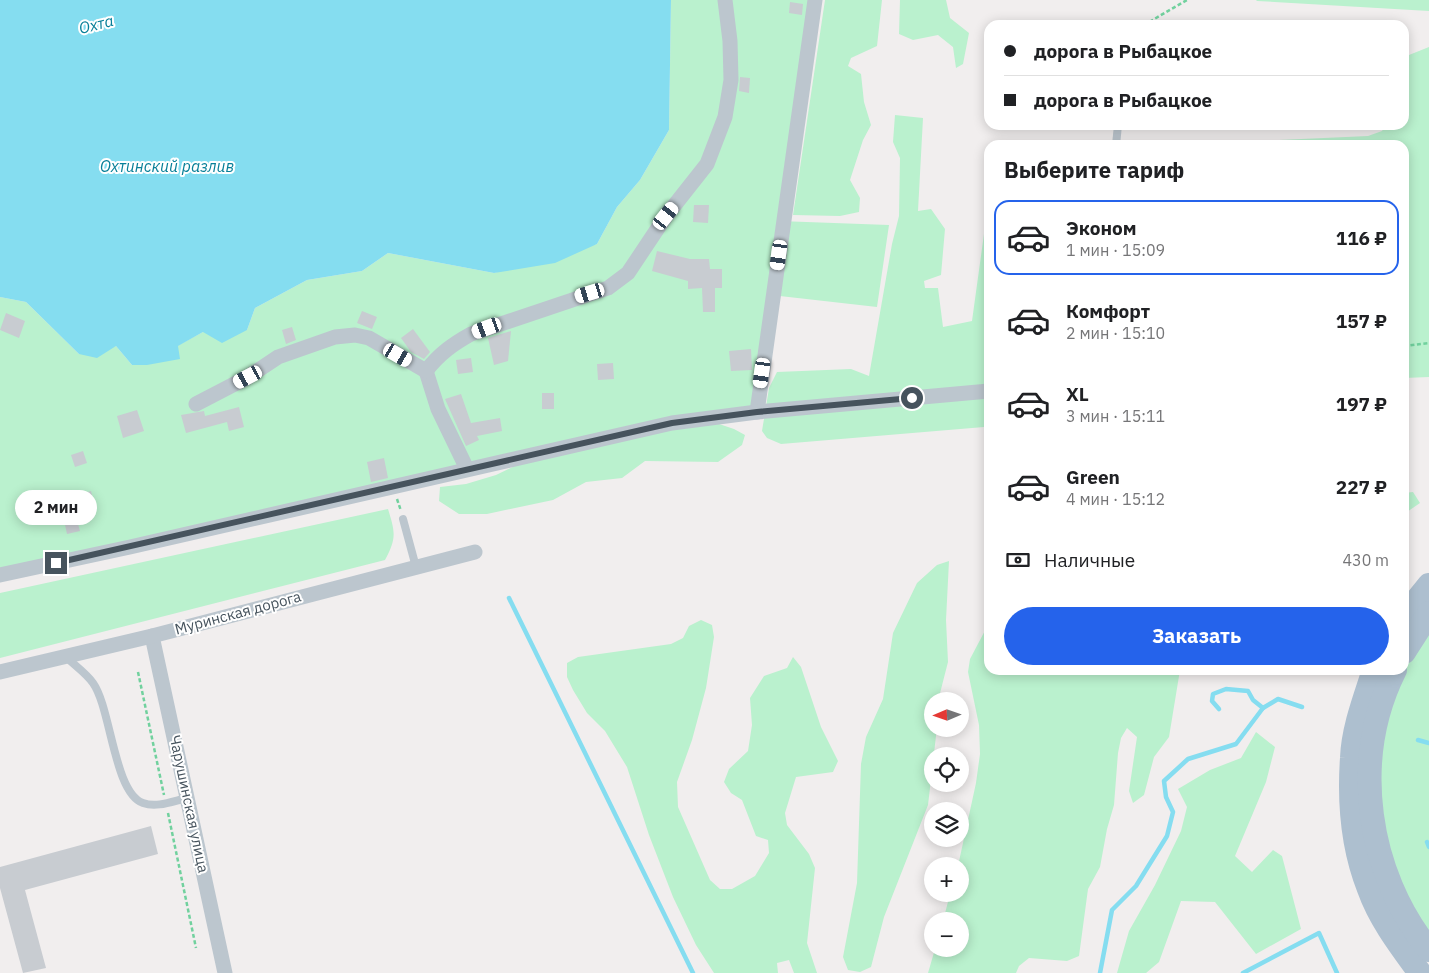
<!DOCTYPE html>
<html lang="ru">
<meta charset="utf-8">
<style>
:root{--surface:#fff;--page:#f6f6f6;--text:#202124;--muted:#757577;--line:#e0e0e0;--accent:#2563eb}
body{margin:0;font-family:"IBM Plex Sans",sans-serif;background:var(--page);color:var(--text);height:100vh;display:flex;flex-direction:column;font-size:19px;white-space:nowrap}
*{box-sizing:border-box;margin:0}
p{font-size:16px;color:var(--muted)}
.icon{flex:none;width:28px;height:28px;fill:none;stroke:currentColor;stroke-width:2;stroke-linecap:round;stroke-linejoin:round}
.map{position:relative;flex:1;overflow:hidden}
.panel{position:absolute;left:984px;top:140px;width:425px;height:535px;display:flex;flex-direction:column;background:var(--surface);border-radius:15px;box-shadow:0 2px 12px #0003}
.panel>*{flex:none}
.top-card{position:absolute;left:984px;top:20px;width:425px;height:110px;border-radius:15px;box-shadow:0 2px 12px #0003;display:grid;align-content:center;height:110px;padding:0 20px;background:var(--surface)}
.needle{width:32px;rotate:268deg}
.tools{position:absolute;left:924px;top:692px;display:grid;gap:10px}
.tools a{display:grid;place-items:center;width:45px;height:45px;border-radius:50%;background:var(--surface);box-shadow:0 2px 12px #0003;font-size:25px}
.end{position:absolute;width:22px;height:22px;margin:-11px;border:6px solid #46535d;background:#fff;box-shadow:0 0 0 2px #fff}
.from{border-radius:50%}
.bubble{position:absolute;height:35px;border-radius:18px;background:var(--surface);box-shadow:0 2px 12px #0003;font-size:16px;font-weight:700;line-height:35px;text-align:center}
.car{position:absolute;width:15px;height:30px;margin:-15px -8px;border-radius:6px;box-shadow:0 0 4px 1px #0007;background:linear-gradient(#fff 24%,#345 0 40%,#fff 0 76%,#345 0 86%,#fff 0)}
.top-card b{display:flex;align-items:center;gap:18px;height:48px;font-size:19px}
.top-card b+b{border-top:1px solid var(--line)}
.top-card i{width:12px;height:12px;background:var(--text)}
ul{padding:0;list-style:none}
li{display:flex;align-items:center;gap:15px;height:75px;margin:0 10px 8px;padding:0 10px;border:2px solid transparent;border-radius:15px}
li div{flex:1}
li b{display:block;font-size:19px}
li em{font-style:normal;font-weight:700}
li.current{border-color:var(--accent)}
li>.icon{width:45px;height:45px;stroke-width:1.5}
h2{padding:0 20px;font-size:22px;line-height:60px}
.pay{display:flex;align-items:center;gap:12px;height:55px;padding:0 20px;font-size:19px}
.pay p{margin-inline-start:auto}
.button{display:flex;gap:10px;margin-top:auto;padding:10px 20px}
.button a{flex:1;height:58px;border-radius:30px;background:var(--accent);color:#fff;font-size:20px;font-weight:700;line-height:58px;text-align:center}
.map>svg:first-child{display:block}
.green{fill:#baf1ce}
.water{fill:#85ddf0}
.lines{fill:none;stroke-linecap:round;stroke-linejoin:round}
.stream{stroke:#85ddf0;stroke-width:4.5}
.building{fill:#c8ccd1}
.path{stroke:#71d19e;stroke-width:2.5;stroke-dasharray:4 2.5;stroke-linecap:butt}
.service{stroke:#bcc6ce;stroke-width:8}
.minor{stroke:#bcc6ce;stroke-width:15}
.primary{stroke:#adbfcf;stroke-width:24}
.route{stroke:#46535d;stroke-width:6}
.labels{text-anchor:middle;stroke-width:4;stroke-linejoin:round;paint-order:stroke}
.street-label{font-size:15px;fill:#46535d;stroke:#fff}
.water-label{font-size:16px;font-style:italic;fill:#077f98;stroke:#fff}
</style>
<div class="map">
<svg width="1429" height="973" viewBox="0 0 1429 973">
<rect width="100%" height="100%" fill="#f1eeee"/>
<g class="green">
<path d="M671,0h148l-40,221 110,4 -12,82 -106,-12 -20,114 -751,165v-277l26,5 53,52 37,-8 16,19 45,-19 26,-14 44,-2 8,-22 52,-28 55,-9 26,-18 106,20 103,-29 20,-37 23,-27 29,-50z"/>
<path d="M825,0h57l-5,46 -26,12 -3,8 13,8 3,28 7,23 -8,15 -13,40 10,18 -1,14 -19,4 -47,-1z"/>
<path d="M900,0h46l4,18 19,15 -6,31 -7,4 -3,-21 -15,-12 -25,5 -14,-6z"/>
<path d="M1256,0h173v11l-172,-10z"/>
<path d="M1429,47v330l-25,1v-233h-135l10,-5 89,-4 14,-5 4,-6h18v-68z"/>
<path d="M895,115l28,3 -5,93 13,-2 14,20 -4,46 -17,6 1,7h13l5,39 29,-6 12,-87 5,-16v136l-3,3 -1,17 4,5v44l-5,4 -203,17 -14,-6 -5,-7 7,-43 8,-16 74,-3 18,7 23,-132 7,-28 1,-58 -7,-16z"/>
<path d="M719,424l15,5 11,6 -3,10 -24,17 -73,-1 -23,17 -36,4 -33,18 -66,14h-28l-20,-13 1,-14 26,-3 30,-9 27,-13 150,-34z"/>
<path d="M1413,492l7,11 -16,11v-21z"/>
<path d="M388,509c7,23 9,29 -3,51l-385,98v-65z"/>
<path d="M949,561l-3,59 2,42 -10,39h-6v28h4v7l-8,69 -44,112 -13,50 -11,5 -12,-2 -5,-13 14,-74 4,-119 5,-27 17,-38 10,-66 24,-50 20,-18z"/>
<path d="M701,620l11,5 2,12 -8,51 -14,52 -15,42 1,25 32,73 10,9h12l23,-13 14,-23 -1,-13 -12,-4 -14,-36 -11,-7 -7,-11 5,-13 19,-18 4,-26 -2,-27 14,-22 23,-8 6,-11 8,10 20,60 17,34 -5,11 -37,5 -11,36 2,12 22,29 6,14 -8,75 10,30h-23l-5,-13 -12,3 1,10h-64l-18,-28 -23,-48 -24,-62 -22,-68 -22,-36 -18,-18 -14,-23 -6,-13v-14l11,-6 93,-13 12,-6 6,-12z"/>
<path d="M989,623v47h191l-11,67 -15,20 -10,38 -11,8 -4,-12 8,-54 -10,-9 -6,10 -3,15 -4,52 -7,24 -7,38 -12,22 -9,67 -12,5 -38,-3 -10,8 -3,7h-88l7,-24h25v-28h-17l7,-27h10v-28h-2l18,-83 4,-29 -1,-29 -11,-53 2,-13z"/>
<path d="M1429,625v317l-32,-62 -19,-76 3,-67 23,-71z"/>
<path d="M1256,732l19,15 -9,35 -31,74 17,16 21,-22 9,6 19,73 -45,25 -41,-52 -34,-1 -22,61 -13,11h-29l12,-42 26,-46 26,-54 6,-24 -9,-18 32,-19 31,-12z"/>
</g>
<path class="water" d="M0,0h671l-2,130 -29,50 -23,27 -20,37 -42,19 -61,10 -106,-20 -26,18 -55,9 -52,28 -8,22 -25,13 -19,-11 -25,14 2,13 -33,6h-15l-16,-19 -19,12 -18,-4 -53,-52 -26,-5z"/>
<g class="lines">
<g class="stream">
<path d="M509,598l184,375"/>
<path d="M1219,709l-7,-8 1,-7 13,-5 22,2 5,9 10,8"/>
<path d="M1418,740l11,3"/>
<path d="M1427,842l2,5"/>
<path d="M1100,973l12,-63 24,-24 31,-50 6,-24 -7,-15 -2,-16 24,-22 48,-15 27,-36 15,-9 24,8"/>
<path d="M1243,973l76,-40 18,40"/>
</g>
</g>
<g class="building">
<path d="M790,2l13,2 -1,11 -13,-2z"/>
<path d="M740,77l10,1 -1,15 -10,-2z"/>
<path d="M694,205h15l-1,18 -15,-1z"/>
<path d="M657,251l33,8h19l1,10h12v19h-7v24h-12l-1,-24 -14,1v-8l-36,-10z"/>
<path d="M362,311l15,6 -5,12 -15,-6z"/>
<path d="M6,313l19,8 -6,17 -19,-8z"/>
<path d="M292,327l4,13 -10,4 -4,-14z"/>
<path d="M413,329l17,23 -6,7 -13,-7 -10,-14z"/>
<path d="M511,331l-3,30 -14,4 -6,-27z"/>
<path d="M751,349l1,21 -21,1 -2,-20z"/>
<path d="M471,358l2,14 -15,2 -2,-14z"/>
<path d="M613,363l1,16 -16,1 -1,-16z"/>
<rect x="542" y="393" width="12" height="16"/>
<path d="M461,394l10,29 29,-5 2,13 -25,5 2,4 -13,6 -21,-47z"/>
<path d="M239,407l5,20 -15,4 -2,-9 -41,11 -5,-18 23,-4 1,5z"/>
<path d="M137,410l7,21 -21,7 -6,-22z"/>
<path d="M83,451l4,12 -12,4 -4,-12z"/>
<path d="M384,458l4,20 -17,4 -4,-20z"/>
<path d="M91,491l3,13 -14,3 -3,-12z"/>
<path d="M76,517l4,14 -13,3 -3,-14z"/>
<path d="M151,826l7,28 -133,36 21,78 -23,5 -23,-85v-21z"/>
</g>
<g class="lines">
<g class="path">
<path d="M1144,25l43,-25"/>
<path d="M1404,346l25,-3"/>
<path d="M397,499l4,12"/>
<path d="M138,672l26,123"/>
<path d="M168,813l28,135"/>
</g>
<g class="service">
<path d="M1116,145l2,-20"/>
<path d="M403,519l13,48"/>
<path d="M65,656c9,9 21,17 28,27 18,25 21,110 50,120 14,5 30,-2 44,-5"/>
</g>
<g class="minor">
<path d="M426,371l12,38 29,60"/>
<path d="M196,404l52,-27 30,-20 57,-20 20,-2 14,3 57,33c13,-17 27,-27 45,-37l137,-46 20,-15 38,-57 41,-52 18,-47 6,-37 -1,-39 -5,-41"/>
<path d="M757,412l58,-412"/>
<path d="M0,575l130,-28 542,-124 85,-11 232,-21"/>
<path d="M152,636l73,337"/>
<path d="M0,672l152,-36 323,-84"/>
</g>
<g class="primary">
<path d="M1404,616l25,-31"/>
<path d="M1404,652l25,-39"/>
<path d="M1374,670c-9,28 -21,59 -22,88 -3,43 1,91 17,131 11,31 32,58 51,84"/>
<path d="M1395,670c-45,90 -28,203 34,280"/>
</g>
</g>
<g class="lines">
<path class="route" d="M56,563l616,-140 85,-11 155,-14"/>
</g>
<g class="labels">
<g class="street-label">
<text transform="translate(238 613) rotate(-15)" y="5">Муринская дорога</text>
<text transform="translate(189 804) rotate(78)" y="5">Чарушинская улица</text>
</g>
<g class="water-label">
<text transform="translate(96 24) rotate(-14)" y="6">Охта</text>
<text x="167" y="172">Охтинский разлив</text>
</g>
</g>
</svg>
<div class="tools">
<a><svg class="needle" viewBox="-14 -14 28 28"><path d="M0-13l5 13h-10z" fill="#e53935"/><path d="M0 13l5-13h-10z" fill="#757577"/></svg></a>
<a><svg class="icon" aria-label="locate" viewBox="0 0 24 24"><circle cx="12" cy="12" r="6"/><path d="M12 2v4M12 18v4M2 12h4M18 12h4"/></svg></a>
<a><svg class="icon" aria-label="layers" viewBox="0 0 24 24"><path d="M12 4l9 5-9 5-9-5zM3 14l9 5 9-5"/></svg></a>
<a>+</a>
<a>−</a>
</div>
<i class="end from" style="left:912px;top:398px"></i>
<i class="end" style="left:56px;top:563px"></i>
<div class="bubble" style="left:15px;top:490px;width:82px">2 мин</div>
<i class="car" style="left:666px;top:216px;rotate:39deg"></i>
<i class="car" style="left:779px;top:255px;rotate:188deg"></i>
<i class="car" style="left:590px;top:293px;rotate:253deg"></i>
<i class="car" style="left:487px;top:328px;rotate:250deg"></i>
<i class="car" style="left:398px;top:355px;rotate:120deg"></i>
<i class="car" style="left:762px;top:373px;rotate:188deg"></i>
<i class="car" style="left:248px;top:377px;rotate:242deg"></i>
<div class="top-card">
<b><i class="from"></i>дорога в Рыбацкое</b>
<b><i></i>дорога в Рыбацкое</b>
</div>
<section class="panel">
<h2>Выберите тариф</h2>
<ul>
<li class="current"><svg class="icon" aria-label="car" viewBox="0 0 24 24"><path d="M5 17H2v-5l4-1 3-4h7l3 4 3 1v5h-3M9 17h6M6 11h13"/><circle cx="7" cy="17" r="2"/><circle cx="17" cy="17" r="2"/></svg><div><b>Эконом</b><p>1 мин · 15:09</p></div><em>116 ₽</em></li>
<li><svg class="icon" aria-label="car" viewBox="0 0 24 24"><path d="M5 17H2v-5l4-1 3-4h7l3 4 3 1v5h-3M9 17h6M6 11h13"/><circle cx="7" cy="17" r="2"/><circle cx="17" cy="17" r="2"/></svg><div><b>Комфорт</b><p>2 мин · 15:10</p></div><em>157 ₽</em></li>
<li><svg class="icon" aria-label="car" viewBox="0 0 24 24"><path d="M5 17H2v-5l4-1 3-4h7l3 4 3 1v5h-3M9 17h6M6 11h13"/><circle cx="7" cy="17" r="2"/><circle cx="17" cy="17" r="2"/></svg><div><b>XL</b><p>3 мин · 15:11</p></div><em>197 ₽</em></li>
<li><svg class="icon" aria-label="car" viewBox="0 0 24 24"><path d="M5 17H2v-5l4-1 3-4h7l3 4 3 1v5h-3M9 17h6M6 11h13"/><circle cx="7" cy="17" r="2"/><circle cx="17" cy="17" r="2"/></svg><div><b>Green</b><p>4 мин · 15:12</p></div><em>227 ₽</em></li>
</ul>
<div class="pay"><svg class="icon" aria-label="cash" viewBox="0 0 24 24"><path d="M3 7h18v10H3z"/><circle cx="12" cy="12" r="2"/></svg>Наличные<p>430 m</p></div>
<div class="button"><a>Заказать</a></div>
</section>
</div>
